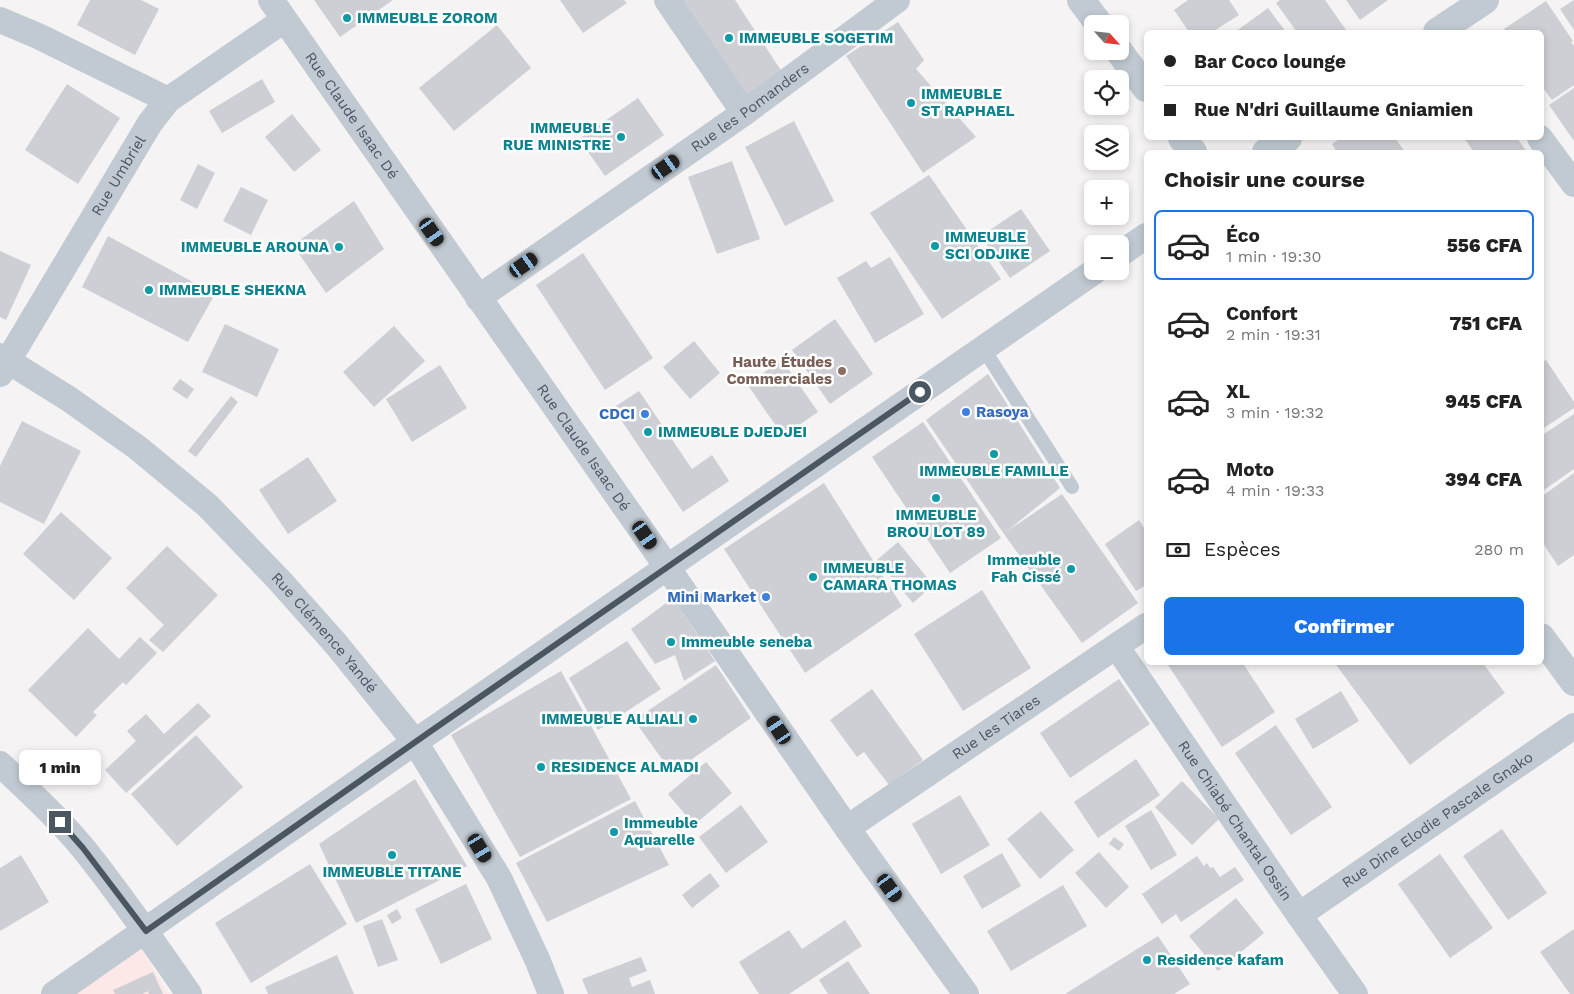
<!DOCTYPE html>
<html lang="fr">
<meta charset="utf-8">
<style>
:root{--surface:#fff;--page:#f6f6f6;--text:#222;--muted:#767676;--line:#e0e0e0;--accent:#1a73e8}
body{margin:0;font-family:"Work Sans",sans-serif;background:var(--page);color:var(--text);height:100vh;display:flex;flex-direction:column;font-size:19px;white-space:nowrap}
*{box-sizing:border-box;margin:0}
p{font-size:16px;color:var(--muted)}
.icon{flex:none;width:28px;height:28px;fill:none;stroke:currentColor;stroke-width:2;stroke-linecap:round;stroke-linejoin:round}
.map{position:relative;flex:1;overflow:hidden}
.details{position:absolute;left:1144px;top:150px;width:400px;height:515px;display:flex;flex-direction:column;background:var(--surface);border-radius:8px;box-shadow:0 2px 8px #0003}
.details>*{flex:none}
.banner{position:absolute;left:1144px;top:30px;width:400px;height:110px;border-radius:8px;box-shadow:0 2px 8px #0003;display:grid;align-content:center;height:110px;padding:0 20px;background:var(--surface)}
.needle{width:32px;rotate:117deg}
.fabs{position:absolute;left:1084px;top:15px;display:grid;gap:10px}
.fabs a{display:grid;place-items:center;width:45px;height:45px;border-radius:8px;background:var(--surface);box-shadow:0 2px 8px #0003;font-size:25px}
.end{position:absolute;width:22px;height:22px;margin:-11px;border:6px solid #4a5661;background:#fff;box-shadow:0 0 0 2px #fff}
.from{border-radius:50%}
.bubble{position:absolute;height:35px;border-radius:8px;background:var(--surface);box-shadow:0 2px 8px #0003;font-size:16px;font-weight:800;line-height:35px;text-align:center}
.car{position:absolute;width:15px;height:30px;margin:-15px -8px;border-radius:6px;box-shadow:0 0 4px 1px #0007;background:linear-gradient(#222 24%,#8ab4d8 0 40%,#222 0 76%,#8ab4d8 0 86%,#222 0)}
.banner b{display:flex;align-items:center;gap:18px;height:48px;font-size:19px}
.banner b+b{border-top:1px solid var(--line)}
.banner i{width:12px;height:12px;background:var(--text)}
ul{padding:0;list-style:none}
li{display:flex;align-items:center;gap:15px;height:70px;margin:0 10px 8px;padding:0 10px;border:2px solid transparent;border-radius:8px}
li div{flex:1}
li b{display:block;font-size:19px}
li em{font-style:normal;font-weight:800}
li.selected{border-color:var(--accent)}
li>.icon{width:45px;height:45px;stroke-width:1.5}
h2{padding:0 20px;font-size:22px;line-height:60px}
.pay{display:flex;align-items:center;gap:12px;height:55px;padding:0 20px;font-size:19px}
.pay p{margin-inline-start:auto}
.button{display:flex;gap:10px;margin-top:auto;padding:10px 20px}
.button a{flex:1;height:58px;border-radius:8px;background:var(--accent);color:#fff;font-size:20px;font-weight:800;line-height:58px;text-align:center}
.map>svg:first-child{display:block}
.medical{fill:#fce8e6}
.building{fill:#cdcfd5}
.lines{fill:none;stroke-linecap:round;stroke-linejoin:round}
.service{stroke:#c1cad2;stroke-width:14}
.minor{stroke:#c1cad2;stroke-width:26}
.tertiary{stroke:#c1cad2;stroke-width:28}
.route{stroke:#4a5661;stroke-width:6}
.culture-dot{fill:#0f9aa8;stroke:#fff;stroke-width:2}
.education-dot{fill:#8d6e63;stroke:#fff;stroke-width:2}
.shop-dot{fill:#3f7fe0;stroke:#fff;stroke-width:2}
.labels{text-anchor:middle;stroke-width:5;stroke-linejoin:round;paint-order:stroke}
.culture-label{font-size:15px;font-weight:bold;fill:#0d838f;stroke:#fff;text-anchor:start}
.street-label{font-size:15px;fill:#4a5661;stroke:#fff}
.education-label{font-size:15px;font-weight:bold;fill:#785e54;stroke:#fff;text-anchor:end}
.shop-label{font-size:15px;font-weight:bold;fill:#366cbe;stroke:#fff;text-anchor:end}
</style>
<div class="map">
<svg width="1574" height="994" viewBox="0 0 1574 994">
<rect width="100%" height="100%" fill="#f5f3f3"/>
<path class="medical" d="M141,948l27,46h-95z"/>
<g class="building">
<path d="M90,0h51l18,9 -24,46 -58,-30z"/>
<path d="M314,0h79l-53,37z"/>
<path d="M560,0h64l3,3 -44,30z"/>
<path d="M675,0h60l49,75 -42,31z"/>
<path d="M1188,0h41l10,15 -27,17h-23l-15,-22z"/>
<path d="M1280,0h45l21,30 -4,2h-45l-21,-29z"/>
<path d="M1346,0h42l-28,20z"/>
<path d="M1574,0v30l-14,-21z"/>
<path d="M1546,1l27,40 -2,1 3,4v39l-22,15 -11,-15v-53h-35l-2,-3z"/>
<path d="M1268,8l18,24h-51z"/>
<path d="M898,22l26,38 -8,9 60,68 -53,36 -77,-117z"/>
<path d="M497,25l34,43 -77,63 -35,-43z"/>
<path d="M262,79l13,23 -53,31 -13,-22z"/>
<path d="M67,84l53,34 -42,66 -53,-34z"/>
<path d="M1574,88v53l-25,-36z"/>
<path d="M638,98l26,37 -59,41 -26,-37z"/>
<path d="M292,114l29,36 -27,22 -29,-35z"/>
<path d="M794,121l40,80 -49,25 -40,-79z"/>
<path d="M1341,138h54l10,14h-68l-5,-8z"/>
<path d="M1464,138h53l10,14h-53z"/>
<path d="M732,161l28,78 -43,15 -29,-77z"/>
<path d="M198,164l17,9 -18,36 -17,-9z"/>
<path d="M929,175l72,104 -59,40 -72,-106z"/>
<path d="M241,187l27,13 -17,35 -28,-14z"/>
<path d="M354,201l30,48 -58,44 -33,-48z"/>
<path d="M1021,209l29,42 -40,27 -29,-42z"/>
<path d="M108,236l107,58 -27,48 -106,-55z"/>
<path d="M0,251l31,14 -25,55 -6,-3z"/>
<path d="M583,253l70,105 -48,32 -69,-105z"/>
<path d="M890,257l34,57 -49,29 -38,-65 29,-17 5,7z"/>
<path d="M835,319l38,55 -43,30 -38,-54z"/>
<path d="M225,324l54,25 -22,48 -55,-25z"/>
<path d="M394,326l31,35 -51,46 -31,-35z"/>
<path d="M694,341l26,32 -30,26 -27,-32z"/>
<path d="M782,360l36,52 -35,24 -36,-52z"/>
<path d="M1546,360l28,42v6l-33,22v-67z"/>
<path d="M440,365l27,43 -55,34 -26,-43z"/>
<path d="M988,374l72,114 -54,44 56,-38 76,109 -56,40 -78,-109 -78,-114z"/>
<path d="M180,379l14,10 -7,10 -15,-10z"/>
<path d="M639,391l53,78 20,-14 17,26 -46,31 -70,-104z"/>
<path d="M231,396l7,6 -42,55 -8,-6z"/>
<path d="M1574,414v55l-33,23v-56z"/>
<path d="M22,421l59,30 -37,73 -44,-22v-36z"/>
<path d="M923,422l78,116 -51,35 -78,-116z"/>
<path d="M308,457l29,44 -49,33 -29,-44z"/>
<path d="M1574,473v82l-16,11 -17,-26v-43z"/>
<path d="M824,483l78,123 -97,67 -81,-124z"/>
<path d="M61,512l51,46 -38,42 -51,-46z"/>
<path d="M1139,520l7,11v54l-10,6 -31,-47z"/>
<path d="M898,542l35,43 -20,18 -36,-43z"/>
<path d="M167,546l51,49 -55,57 -14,-12 15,-15 -38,-37z"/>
<path d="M982,590l49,78 -68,43 -49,-77z"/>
<path d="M673,598l42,63 -31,20 -9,-26 -20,9 -24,-35z"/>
<path d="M88,628l31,31 21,-22 17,16 -31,32 -3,-3 -30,30 4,3 -21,22 -48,-47z"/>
<path d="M627,641l34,48 -63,41 -29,-52z"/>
<path d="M1166,662h76l33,50 -53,35z"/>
<path d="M1334,662h148l23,31 -95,72z"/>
<path d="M716,665l35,53 -79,55 -38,-53z"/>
<path d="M561,671l70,128 -111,58 -69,-122z"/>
<path d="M1119,679l31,45 -80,54 -30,-45z"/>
<path d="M872,689l51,71 -34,25 -25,-33 -7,5 -27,-37z"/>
<path d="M1341,691l18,30 -46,28 -18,-30z"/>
<path d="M198,703l13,13 -85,77 -21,-23 31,-29 -9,-10 19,-17 18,20z"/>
<path d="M1276,725l56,82 -41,28 -56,-82z"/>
<path d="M196,735l47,52 -66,59 -46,-52z"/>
<path d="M1136,759l24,36 -62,43 -24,-36z"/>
<path d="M706,762l26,31 -38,32 -26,-31z"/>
<path d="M415,779l52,87 -111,57 -37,-79z"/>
<path d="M1182,781l37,38 -27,26 -37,-38z"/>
<path d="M960,795l30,50 -49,29 -29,-50z"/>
<path d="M635,801l34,64 -122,57 -31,-59z"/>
<path d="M741,805l27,37 -42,31 -27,-36z"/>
<path d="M1151,810l26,45 -26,15 -26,-44z"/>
<path d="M1041,811l33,39 -34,29 -33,-40z"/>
<path d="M1502,829l45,64 -39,27 -45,-64z"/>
<path d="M1114,837l10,7 -5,7 -10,-7z"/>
<path d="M1099,852l30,35 -23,21 -31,-35z"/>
<path d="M1002,853l19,33 -39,23 -19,-33z"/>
<path d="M1440,854l53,74 -43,30 -52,-74z"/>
<path d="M21,855l28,47 -49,29v-63z"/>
<path d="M1197,856l7,10 3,-3 3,5 3,-1 7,10 15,-10 9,13 -63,42 -5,-8 -14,10 -20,-30z"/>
<path d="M310,864l37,60 -96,59 -36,-60z"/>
<path d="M710,873l10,13 -28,22 -10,-13z"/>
<path d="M466,884l26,55 -51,25 -26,-55z"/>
<path d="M1063,885l24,41 -76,45 -24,-40z"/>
<path d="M1236,898l28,35 -46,38 -29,-35z"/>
<path d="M397,909l5,9 -10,6 -5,-9z"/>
<path d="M382,919l16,41 -20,7 -15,-41z"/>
<path d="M845,920l17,26 -73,48h-30l-20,-32 50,-32 13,19z"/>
<path d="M1574,929v65h-4l-30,-42z"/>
<path d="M1158,936l32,48 -16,10h-109z"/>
<path d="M337,955l17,39h-86l-3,-7z"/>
<path d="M641,957l6,14 -18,7 3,9 18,-7 5,14h-67l-6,-15z"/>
<path d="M848,961l22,33h-42l-9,-14z"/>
<path d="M153,972l10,22h-14l-1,-3 -6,3h-27l-2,-4z"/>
</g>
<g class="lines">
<path class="service" d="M983,348l89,139"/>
<g class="minor">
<path id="s1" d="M271,0l396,567 180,261 119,166"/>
<path d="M667,0l77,113"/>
<path d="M0,20l38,16 130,64"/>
<path d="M1540,138l34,46"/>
<path d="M1120,254l26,-18"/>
<path id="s2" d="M478,298l266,-185 153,-113"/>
<path id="s3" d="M0,356l69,43 69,49 70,58 71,74 57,64 79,98 84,136 38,81 14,35"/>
<path id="s4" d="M0,374l150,-251 18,-23 116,-80"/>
<path id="s5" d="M1117,647l182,268 56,79"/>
<path d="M0,764c29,27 58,54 83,84 38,47 72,97 106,146"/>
<path id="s6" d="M847,828l299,-202"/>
<path id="s7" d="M1299,915l275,-189"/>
<path d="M54,994l361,-252 680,-471"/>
</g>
<g class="tertiary">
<path d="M1081,0l18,24"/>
<path d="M1437,32l48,-32"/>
<path d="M1119,51l27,37"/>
<path d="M1182,138l11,14"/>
<path d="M1266,152l22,-14"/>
<path d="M1541,637l33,45"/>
</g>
</g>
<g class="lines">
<path class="route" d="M60,822l23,26 63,83 285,-200 489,-339"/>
</g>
<g class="culture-dot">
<circle cx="347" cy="18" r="5"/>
<circle cx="729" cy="38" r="5"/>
<circle cx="911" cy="103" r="5"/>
<circle cx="621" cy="137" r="5"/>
<circle cx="935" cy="246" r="5"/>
<circle cx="339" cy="247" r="5"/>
<circle cx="149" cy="290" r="5"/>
<circle cx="648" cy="432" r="5"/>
<circle cx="994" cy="454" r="5"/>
<circle cx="936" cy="498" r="5"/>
<circle cx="1071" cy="569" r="5"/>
<circle cx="813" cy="577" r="5"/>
<circle cx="671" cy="642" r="5"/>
<circle cx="693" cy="719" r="5"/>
<circle cx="541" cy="767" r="5"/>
<circle cx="614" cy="832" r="5"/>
<circle cx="392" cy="855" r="5"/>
<circle cx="1147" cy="960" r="5"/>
</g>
<circle class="education-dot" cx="842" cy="371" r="5"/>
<g class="shop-dot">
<circle cx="966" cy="412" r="5"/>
<circle cx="645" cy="414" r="5"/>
<circle cx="766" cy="597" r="5"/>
</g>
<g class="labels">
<g class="culture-label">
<text x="357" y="23">IMMEUBLE ZOROM</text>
<text x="739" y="43">IMMEUBLE SOGETIM</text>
<text x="921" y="99">IMMEUBLE<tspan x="921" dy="17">ST RAPHAEL</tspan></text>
<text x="611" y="133" text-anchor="end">IMMEUBLE<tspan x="611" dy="17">RUE MINISTRE</tspan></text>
<text x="945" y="242">IMMEUBLE<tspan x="945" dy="17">SCI ODJIKE</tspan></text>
<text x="329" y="252" text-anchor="end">IMMEUBLE AROUNA</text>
<text x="159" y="295">IMMEUBLE SHEKNA</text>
<text x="658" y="437">IMMEUBLE DJEDJEI</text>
<text x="994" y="476" text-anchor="middle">IMMEUBLE FAMILLE</text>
<text x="936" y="520" text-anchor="middle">IMMEUBLE<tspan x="936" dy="17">BROU LOT 89</tspan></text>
<text x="1061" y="565" text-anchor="end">Immeuble<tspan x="1061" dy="17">Fah Cissé</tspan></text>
<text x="823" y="573">IMMEUBLE<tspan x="823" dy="17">CAMARA THOMAS</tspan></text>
<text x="681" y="647">Immeuble seneba</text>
<text x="683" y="724" text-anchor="end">IMMEUBLE ALLIALI</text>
<text x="551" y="772">RESIDENCE ALMADI</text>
<text x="624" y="828">Immeuble<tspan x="624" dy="17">Aquarelle</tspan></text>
<text x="392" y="877" text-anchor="middle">IMMEUBLE TITANE</text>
<text x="1157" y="965">Residence kafam</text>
</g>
<g class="street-label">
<text dy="5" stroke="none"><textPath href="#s2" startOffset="332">Rue les Pomanders</textPath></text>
<text dy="5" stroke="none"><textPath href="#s1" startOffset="141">Rue Claude Isaac Dé</textPath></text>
<text dy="5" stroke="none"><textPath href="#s4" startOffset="231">Rue Umbriel</textPath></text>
<text dy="5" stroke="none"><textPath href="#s1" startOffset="546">Rue Claude Isaac Dé</textPath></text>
<text dy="5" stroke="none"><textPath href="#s3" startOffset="429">Rue Clémence Yandé</textPath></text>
<text dy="5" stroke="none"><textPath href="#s6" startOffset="180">Rue les Tiares</textPath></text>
<text dy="5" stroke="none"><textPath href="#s7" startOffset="168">Rue Dine Elodie Pascale Gnako</textPath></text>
<text dy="5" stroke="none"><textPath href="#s5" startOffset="210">Rue Chiabé Chantal Ossin</textPath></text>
</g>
<g class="education-label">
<text x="832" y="367">Haute Études<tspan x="832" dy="17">Commerciales</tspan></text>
</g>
<g class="shop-label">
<text x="976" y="417" text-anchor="start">Rasoya</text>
<text x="635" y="419">CDCI</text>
<text x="756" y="602">Mini Market</text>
</g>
</g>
</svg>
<div class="fabs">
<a><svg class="needle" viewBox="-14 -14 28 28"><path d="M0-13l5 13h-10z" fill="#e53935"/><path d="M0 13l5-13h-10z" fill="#767676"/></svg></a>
<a><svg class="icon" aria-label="locate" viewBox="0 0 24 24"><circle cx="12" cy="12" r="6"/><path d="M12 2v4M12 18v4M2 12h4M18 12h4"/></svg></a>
<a><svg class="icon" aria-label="layers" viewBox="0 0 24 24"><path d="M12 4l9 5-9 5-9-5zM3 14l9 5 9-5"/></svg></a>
<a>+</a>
<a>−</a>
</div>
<i class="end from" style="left:920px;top:392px"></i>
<i class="end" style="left:60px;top:822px"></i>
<div class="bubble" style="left:19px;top:750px;width:82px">1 min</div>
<i class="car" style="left:666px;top:167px;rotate:55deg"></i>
<i class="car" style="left:432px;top:232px;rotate:145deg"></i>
<i class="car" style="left:524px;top:265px;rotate:55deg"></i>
<i class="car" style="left:645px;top:535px;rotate:145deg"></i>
<i class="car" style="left:779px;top:730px;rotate:326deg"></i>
<i class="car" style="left:480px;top:848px;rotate:149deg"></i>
<i class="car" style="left:890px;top:888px;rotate:144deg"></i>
<div class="banner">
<b><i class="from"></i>Bar Coco lounge</b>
<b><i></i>Rue N'dri Guillaume Gniamien</b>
</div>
<section class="details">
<h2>Choisir une course</h2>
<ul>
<li class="selected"><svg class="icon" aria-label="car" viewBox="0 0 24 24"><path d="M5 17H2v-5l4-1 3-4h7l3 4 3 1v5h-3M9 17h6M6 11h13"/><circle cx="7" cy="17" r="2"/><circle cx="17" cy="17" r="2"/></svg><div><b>Éco</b><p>1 min · 19:30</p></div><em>556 CFA</em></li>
<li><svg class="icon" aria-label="car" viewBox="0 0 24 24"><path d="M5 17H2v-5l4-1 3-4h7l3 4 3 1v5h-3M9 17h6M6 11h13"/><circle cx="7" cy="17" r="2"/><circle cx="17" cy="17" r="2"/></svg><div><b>Confort</b><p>2 min · 19:31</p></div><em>751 CFA</em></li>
<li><svg class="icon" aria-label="car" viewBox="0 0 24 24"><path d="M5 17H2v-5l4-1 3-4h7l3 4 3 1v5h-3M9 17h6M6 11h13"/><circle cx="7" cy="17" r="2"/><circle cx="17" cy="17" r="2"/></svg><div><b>XL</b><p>3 min · 19:32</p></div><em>945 CFA</em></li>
<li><svg class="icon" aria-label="car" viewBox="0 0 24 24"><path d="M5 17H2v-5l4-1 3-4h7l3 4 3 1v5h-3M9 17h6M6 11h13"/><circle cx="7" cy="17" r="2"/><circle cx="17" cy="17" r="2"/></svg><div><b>Moto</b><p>4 min · 19:33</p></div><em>394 CFA</em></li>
</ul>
<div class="pay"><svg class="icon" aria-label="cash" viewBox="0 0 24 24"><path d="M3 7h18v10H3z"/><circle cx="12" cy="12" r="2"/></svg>Espèces<p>280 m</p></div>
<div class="button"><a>Confirmer</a></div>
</section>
</div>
